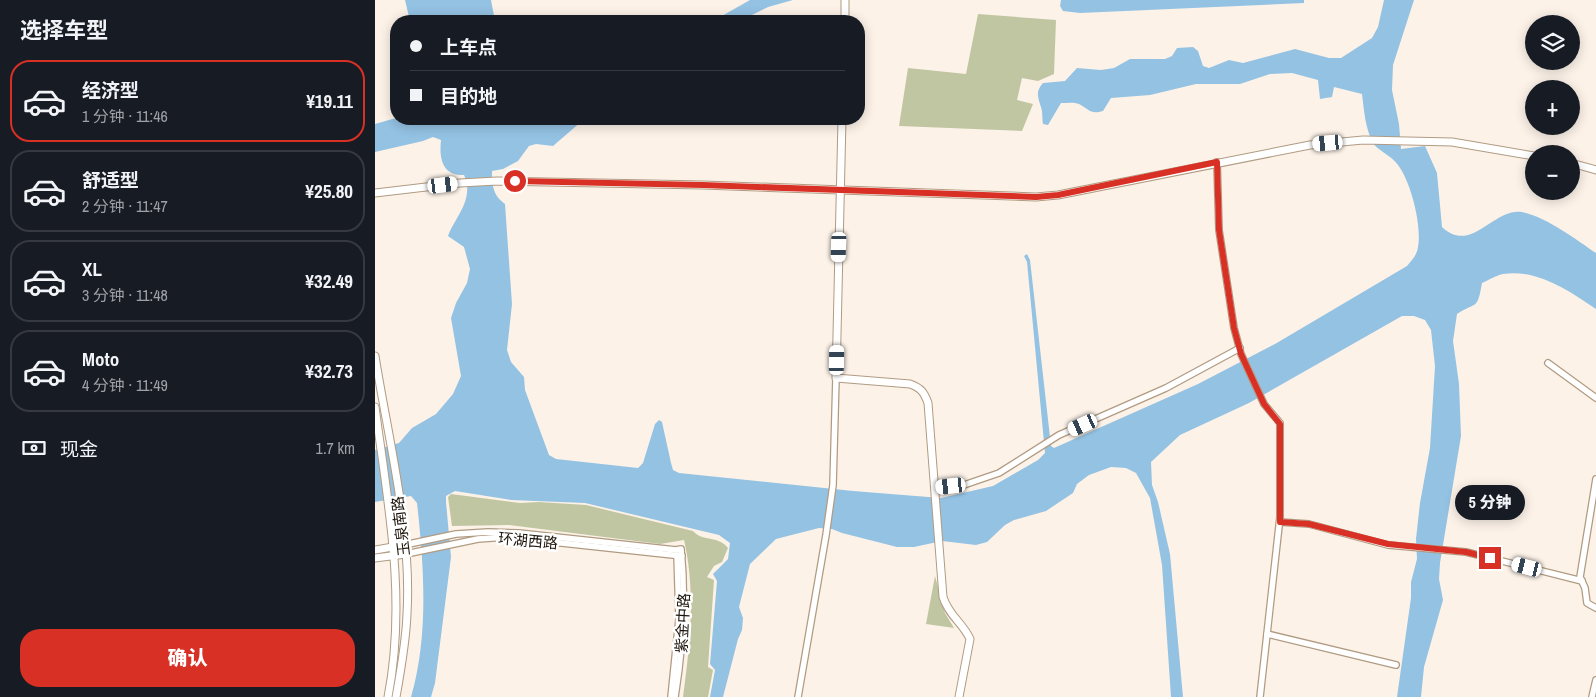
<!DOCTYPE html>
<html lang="zh">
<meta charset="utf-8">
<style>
:root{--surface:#171b24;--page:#242831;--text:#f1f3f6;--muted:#9ea1a6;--line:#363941;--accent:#d93025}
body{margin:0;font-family:"Archivo Narrow","Noto Sans SC",sans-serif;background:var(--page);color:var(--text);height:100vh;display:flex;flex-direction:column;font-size:19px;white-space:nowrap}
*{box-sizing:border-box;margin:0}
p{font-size:16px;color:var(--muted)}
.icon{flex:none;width:28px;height:28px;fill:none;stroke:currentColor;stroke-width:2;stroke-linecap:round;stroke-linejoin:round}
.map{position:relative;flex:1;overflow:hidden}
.details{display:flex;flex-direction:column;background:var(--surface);width:375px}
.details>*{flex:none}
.guide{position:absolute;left:15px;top:15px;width:475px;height:110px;border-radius:20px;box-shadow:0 2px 12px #0003;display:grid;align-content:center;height:110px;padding:0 20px;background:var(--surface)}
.tools{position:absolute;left:1150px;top:15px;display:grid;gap:10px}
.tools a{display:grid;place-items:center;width:55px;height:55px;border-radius:50%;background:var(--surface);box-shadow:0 2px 12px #0003;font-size:25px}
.end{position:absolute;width:22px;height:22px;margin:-11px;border:6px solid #d93025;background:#fff;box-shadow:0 0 0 2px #fff}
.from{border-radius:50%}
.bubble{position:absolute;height:35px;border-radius:18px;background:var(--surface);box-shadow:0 2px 12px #0003;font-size:16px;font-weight:800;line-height:35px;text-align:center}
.car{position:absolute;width:15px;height:30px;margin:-15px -8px;border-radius:6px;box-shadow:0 0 4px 1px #0007;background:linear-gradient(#fff 24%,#345 0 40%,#fff 0 76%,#345 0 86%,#fff 0)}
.guide b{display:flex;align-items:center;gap:18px;height:48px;font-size:19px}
.guide b+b{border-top:1px solid var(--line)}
.guide i{width:12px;height:12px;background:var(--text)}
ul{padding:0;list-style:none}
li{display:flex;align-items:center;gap:15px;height:82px;margin:0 10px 8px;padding:0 10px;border:2px solid var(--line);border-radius:20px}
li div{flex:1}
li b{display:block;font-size:19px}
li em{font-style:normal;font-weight:800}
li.selected{border-color:var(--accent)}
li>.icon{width:45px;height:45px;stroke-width:1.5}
h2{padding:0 20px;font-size:22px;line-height:60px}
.pay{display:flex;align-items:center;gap:12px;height:55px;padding:0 20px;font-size:19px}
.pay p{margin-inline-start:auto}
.cta{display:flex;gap:10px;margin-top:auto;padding:10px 20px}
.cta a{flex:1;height:58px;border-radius:20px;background:var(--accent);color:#fff;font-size:20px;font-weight:800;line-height:58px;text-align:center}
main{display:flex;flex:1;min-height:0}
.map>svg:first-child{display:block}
.green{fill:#c1c6a2}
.water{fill:#94c2e3}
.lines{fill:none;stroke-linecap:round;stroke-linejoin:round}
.minor-casing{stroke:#b19b82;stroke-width:8}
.tertiary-casing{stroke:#b19b82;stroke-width:9}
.minor{stroke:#fff;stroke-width:5.5}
.tertiary{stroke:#fff;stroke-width:7}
.route{stroke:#d93025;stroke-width:6}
.labels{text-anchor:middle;stroke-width:5;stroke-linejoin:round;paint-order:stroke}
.street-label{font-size:15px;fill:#1c140b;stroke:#fff}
</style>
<main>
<section class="details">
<h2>选择车型</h2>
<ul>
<li class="selected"><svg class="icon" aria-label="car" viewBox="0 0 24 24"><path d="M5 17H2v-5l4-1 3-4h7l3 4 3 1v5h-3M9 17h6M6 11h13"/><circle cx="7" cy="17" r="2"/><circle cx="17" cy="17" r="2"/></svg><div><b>经济型</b><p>1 分钟 · 11:46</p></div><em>¥19.11</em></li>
<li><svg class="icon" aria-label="car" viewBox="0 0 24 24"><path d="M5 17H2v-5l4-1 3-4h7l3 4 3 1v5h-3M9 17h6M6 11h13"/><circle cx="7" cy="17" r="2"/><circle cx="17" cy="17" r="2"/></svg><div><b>舒适型</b><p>2 分钟 · 11:47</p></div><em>¥25.80</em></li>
<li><svg class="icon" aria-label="car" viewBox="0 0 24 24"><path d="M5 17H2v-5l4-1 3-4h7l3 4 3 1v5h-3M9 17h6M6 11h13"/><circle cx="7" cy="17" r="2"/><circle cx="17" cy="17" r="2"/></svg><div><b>XL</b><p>3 分钟 · 11:48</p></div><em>¥32.49</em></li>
<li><svg class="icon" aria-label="car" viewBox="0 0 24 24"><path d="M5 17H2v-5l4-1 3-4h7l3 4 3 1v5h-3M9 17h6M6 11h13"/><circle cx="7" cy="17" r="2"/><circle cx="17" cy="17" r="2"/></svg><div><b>Moto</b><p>4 分钟 · 11:49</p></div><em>¥32.73</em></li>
</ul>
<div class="pay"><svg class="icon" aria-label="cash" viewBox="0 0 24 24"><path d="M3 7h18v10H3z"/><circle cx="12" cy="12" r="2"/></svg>现金<p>1.7 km</p></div>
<div class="cta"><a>确认</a></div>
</section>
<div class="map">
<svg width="1221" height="697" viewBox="0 0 1221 697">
<rect width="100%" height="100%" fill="#fcf2e8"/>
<g class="green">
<path d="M603,14l78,6 -2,54 -16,7 -16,-3 -5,22 16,4 -11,27 -123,-5 9,-58 58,6z"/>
<path d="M76,494l69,9 19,-1 47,3 107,26c9,11 25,4 35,17l-6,14 -8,4 -7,11 7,3 -6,87 5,3 -5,27h-25c7,-52 13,-105 1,-157l-24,4 -151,-19 -57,1 -4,-29z"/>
<path d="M560,576l10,37 9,15 -28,-4z"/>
</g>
<g class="water">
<path d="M30,0h86l4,21h-85z"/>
<path d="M375,0h43l-25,7 -28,14h-27z"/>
<path d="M686,0h243v3l-224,10 -17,-2 -3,-5z"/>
<path d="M1009,0h30l-21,65 -1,25 7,34 2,25 24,-3 12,27 5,54c29,28 52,-20 80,-15 23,4 55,28 74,41v56c-27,-18 -58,-40 -93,-35 -6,1 -14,6 -21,9 -5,28 -5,18 -25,31l-4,27 6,43 2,52 -21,127 -1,16 4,21 -19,67 -3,30h-24l14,-99v-16l6,-23 -1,-20 4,-36 10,-55 5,-82 -4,-36 -6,-10 -11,-4h-12l-153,87 -69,32 -29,27 1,23 6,17 12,52 13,143h-12l-9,-132 -12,-67 -14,-25 -10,-5 -15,-1 -22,8 -12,9 -4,9 -27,18 -32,9 -9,5 -18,17 -11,3 -34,-4 -28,6h-17l-55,-14 -10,-4 -13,-1 -43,11 -26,25 -11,43 4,11 -1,12 -4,9 -15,58h-13l5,-27 -5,-6 7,-83 -4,-7 15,-15 2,-16 -11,-8 -134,-32 -74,-3 -56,-9 -9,5v6l5,55 -16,126 -4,14h-20c18,-62 13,-131 6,-194l-6,-7 -36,6v-52l24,-7 13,-15 24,-14 17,-20 8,-18 -10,-58 5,-15 11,-20 3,-14 -6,-22 -16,-11c7,-19 27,-37 16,-61 -22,1 -25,-17 -23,-35l-8,-3 -10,4 -48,11v-28l21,-6 237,1 -10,4 -41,-2 -29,25 -17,-2 -7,2 -11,15 -15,8 -11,2c0,15 1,24 13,33l7,100 -5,46 4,12 13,15 1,13 24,65 7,4 82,9 5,-5 12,-39 4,-4 3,2 9,41 2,7 6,3 174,18 88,7 52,-12 45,-26 7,-7 -18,-191 -3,-6 3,-2 3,6 21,186 3,2 144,-64 77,-40 132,-78c5,-6 10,-11 11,-19 4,-21 -7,-65 -20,-82 -6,-9 -22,-16 -25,-22 -8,-15 -9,-33 -11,-49l-28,-7 -2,10 -12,2 -2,-19 -26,-7 -22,1 -30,10h-44l-46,11 -39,3 -8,13c-13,4 -14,-2 -24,-7 -5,-2 -12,-1 -18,-1l-13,22 -5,-1c-1,-5 0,-11 -2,-17 -3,-10 -6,-15 2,-24l22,-2 12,-13 24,2 13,-2 16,-9h35l7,-3 5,-8 16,-1 5,4 5,15 6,2 20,-8 14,3 52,-14 34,9h12l31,-20 6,-11z"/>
</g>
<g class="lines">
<defs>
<g id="minor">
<path d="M842,162l2,68 15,98 7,26 23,50 16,19v94l-20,180"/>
<path d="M1173,363l48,35"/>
<path d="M1221,479l-16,98 5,11 2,15 9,5"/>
<path d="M560,488l26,-2 38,-13 60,-38 107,-47 74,-40"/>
<path d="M905,522l29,2 79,21 78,7 116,29"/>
<path d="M29,545l52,-11 32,-2 31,1 157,17 5,-1c5,49 2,99 -6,148"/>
<path d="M31,554l72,-15 28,-2 176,19"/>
<path d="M892,634l129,31"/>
<path d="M296,697l8,-78 -2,-64"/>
<path d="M423,697l28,-162 7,-50 3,-107"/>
<path d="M1217,697l4,-17"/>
</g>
<g id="tertiary">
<path d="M470,21v-21"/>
<path d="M467,119l-6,259 74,6c11,4 14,8 18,19l15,194c6,19 20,26 27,42l-11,58"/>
<path d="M1196,163l25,7"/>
<path d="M0,193l85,-10 37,-2 206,4 333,12 22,-2 252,-50 53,-5 89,2 82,14"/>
<path d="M0,356c13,82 37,174 32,258 -1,28 -6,55 -11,83"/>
<path d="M0,407c13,96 32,193 13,290"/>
<path d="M0,550l29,-5"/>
<path d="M0,558l31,-4"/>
</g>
</defs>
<use href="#minor" class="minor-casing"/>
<use href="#tertiary" class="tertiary-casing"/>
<use href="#minor" class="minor"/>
<use href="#tertiary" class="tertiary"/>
</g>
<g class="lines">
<path class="route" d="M140,181l188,4 333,12 22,-2 159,-33 2,68 15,98 7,26 23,50 16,20v98l29,2 79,20 78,8 24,6"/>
</g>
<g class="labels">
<g class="street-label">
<text transform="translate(26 526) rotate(-97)" y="5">玉泉南路</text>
<text transform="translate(153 541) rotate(5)" y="5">环湖西路</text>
<text transform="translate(308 623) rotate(-87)" y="5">紫金中路</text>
</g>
</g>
</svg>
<div class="tools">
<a><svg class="icon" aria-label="layers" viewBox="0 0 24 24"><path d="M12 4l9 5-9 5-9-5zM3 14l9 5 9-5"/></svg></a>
<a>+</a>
<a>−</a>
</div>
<i class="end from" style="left:140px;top:181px"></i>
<i class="end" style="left:1115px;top:558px"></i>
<div class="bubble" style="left:1080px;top:485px;width:70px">5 分钟</div>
<i class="car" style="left:953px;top:143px;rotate:265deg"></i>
<i class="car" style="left:68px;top:185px;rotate:83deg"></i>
<i class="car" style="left:464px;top:247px;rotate:182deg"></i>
<i class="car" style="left:462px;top:360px;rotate:1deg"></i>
<i class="car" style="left:708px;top:425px;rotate:246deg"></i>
<i class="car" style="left:576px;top:486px;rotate:264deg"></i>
<i class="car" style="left:1152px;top:567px;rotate:284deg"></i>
<div class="guide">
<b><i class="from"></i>上车点</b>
<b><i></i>目的地</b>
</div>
</div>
</main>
